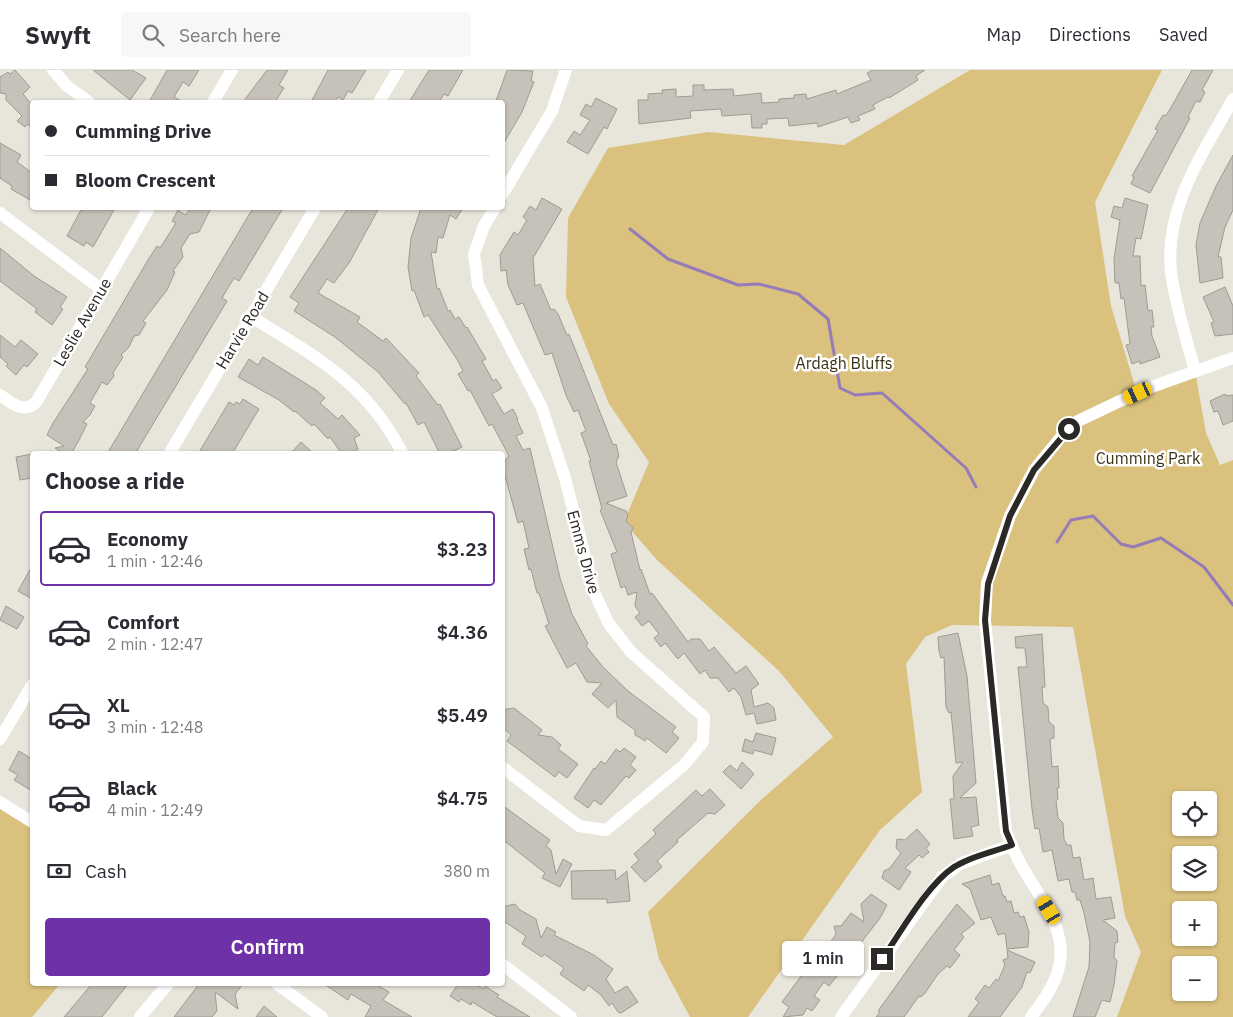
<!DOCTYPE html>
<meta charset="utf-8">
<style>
:root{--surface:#fff;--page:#f7f7f7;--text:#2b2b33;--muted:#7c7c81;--line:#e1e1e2;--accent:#6e31a7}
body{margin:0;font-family:"IBM Plex Sans",sans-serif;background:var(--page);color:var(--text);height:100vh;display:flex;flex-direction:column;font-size:19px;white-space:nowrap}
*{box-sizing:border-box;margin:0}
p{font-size:16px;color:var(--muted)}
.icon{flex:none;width:28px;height:28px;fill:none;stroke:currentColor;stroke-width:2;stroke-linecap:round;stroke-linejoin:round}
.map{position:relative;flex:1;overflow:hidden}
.panel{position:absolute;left:30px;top:381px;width:475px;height:535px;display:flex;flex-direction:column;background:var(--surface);border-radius:5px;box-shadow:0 1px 4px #0004}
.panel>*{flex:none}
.hud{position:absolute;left:30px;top:30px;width:475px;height:110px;border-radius:5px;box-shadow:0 1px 4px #0004;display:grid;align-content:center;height:110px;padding:0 15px;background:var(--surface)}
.tools{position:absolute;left:1172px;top:721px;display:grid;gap:10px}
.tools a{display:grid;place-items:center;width:45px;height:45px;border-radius:5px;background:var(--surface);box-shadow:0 1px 4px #0004;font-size:25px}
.end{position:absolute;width:22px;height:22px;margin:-11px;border:6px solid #2b2926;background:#fff;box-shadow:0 0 0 2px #fff}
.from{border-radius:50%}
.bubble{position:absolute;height:35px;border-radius:5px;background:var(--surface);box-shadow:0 1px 4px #0004;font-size:16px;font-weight:600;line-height:35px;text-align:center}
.car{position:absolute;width:15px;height:30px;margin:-15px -8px;border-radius:6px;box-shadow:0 0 4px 1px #0007;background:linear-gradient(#f5c518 24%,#345 0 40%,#f5c518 0 76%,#345 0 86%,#f5c518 0)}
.hud b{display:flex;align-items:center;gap:18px;height:48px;font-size:19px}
.hud b+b{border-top:1px solid var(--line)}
.hud i{width:12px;height:12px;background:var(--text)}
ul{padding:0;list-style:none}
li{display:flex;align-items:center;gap:15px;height:75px;margin:0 10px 8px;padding:0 5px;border:2px solid transparent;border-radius:5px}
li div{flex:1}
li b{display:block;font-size:19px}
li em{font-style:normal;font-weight:600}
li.selected{border-color:var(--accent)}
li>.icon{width:45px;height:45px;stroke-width:1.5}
h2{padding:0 15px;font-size:22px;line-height:60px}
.pay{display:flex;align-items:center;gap:12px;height:55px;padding:0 15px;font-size:19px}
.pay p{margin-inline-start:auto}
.cta{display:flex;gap:10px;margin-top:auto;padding:10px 15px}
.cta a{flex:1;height:58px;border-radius:5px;background:var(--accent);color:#fff;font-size:20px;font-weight:600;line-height:58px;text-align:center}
header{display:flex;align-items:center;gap:30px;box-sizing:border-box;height:70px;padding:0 25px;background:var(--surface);border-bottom:1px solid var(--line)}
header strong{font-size:24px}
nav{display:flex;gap:28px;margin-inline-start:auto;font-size:18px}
.search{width:350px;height:45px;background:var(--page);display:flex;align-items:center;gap:12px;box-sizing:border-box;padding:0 18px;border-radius:5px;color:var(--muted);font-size:19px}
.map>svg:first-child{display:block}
.green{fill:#dac17d;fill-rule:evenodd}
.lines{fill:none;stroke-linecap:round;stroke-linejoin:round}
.stream{stroke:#957bb8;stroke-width:3}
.building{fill:#c6c2b9;stroke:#9e9b92}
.minor{stroke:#fff;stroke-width:12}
.route{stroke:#2b2926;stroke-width:6}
.labels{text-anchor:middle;stroke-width:5;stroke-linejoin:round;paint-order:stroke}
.street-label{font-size:16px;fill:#2b2926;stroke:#fff}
.park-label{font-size:16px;fill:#3c3112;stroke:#fff}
</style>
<header>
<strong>Swyft</strong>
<div class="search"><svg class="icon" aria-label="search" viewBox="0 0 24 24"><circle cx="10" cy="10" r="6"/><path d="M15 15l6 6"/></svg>Search here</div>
<nav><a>Map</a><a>Directions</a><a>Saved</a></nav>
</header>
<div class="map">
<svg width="1233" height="947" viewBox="0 0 1233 947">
<rect width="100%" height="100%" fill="#e8e5db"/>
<g class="green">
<path d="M970,0h192l-67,132 16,104 26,87 58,-22 11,62 14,32 13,-5v557h-116l24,-65 -16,-36 -52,-289 -121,-2 -27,12 -19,27 16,128 -42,38 -132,187h-58l-31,-58 -11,-47 114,-113 71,-62 -54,-66 -122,-111 -33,-38 25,-60 -40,-58 -43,-107 2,-79 40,-70 100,-16 136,13zM1181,730h28v28h-28zM1181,785h28v27h-28zM1181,840h28v28h-28zM1181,895h28v27h-28z"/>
<path d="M0,732l32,20v162h28l-28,33h-32z"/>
</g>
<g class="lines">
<g class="stream">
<path d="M630,159l38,30 70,26 21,-1 39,10 30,25 12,69 15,7 27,-2 84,75 10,19"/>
<path d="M1057,472l14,-22 22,-4 28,28 12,3 28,-9 43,29 29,38"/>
</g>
</g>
<g class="building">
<path d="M15,0l15,17 -7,7 9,11v23l-5,-4 -2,3 -8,-6 5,-5 -16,-16v-6l-6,-1v-16l8,-5 2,2z"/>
<path d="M93,0h39l14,8 -16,22z"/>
<path d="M167,0h32l-10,16 -6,-4 -9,15 9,5h-34z"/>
<path d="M267,0h21l-9,15 5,3 -9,14h-32z"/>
<path d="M328,0h38l-14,23 -4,-2 -5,9 -5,-3 -4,5h-23z"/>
<path d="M429,0h34l-15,26 -4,-2 -5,8h-30z"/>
<path d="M507,0l26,1 -2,10 3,1 -12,30 -20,34v-44l-6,-1z"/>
<path d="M873,0h52l-9,6 2,4 -29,18 -1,-1 -15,8 2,4 -17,7 2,4 -9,3 -3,-6 -30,10 -1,-4 -28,3 -1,-8 -21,1v5h-5v4h-10l-1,-14 -29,2 -1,-7 -31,2 1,7 -52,6 -1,-24h10v-6l15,-1 -1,-3 14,-1v8l17,-1v-11h11v5l29,-1 1,7 27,-3 1,10 17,-1v-3l15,-1v-3l12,-1 1,5 29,-9 1,4 34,-14 -4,-7z"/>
<path d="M1192,0h21l-11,20 3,2 -5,10 -4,-1 -8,16 2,1 -40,75 -19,-9 3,-7 -2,-1 26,-46 -3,-1 8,-14 2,1 4,-5z"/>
<path d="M596,28l21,11 -10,20 -3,-2 -16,27 -21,-12 7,-11 6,4 10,-15 -10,-5 6,-11 5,3z"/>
<path d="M0,73l21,12 -4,7 15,11v28l-21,-12 1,-3 -12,-8z"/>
<path d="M1233,85v55l-8,17 -7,30h3l2,21 -23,5 -4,-38 4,-22 16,-37z"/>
<path d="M542,128l20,11 -29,49 2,28 5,-2 11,26 3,-1 4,5 9,21 2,-1 44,111 3,-1 3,12 -3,6 11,34 -21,7 20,8 2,4 -2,6 7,7 -2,4 9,38 1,-1 9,25 2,-1 36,49 3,-3h9l9,12 5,-4 22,26 10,-7 13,18 -8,6 3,17 14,-4 6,5 2,12 -19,4 -3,-11 -8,2 -5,-18 -7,-9 -5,4 -11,-14h-8l-5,-8 -5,4 -16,-21 -6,6 -13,-16 -4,4 -7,-9 5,-4 -10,-13 -7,5 -7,-9 5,-4 -5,-7 2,-14 -9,3 -3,-9 -4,2 -10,-34 6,-2 -17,-42 2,-1 -13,-48h2l-10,-28 5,-2 -8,-21 -4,2 -8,-17 -14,-42 -7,2 -22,-52 -6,2 -9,-20 -2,-15 -5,1 -1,-16 14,-23 4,3 9,-15 -4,-3 7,-11 6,4z"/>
<path d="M1125,128l23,7 -7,34 -5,-1 -3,18h7l1,30 4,-1 3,26 4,-1 2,17h-3l1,9 8,21 -20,7v-3l-8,3 -6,-19 4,-1 -6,-46 -3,1 -2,-16h-4l-1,-24 6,-39 -9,-3 3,-11 8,2z"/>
<path d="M82,138h33l-22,39 -7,-5 -2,4 -17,-10z"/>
<path d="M191,138h20l-12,24 -9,2 -9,14 2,9 -10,14 2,1 -8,18 -24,31 3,2 -7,12 -5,1 -5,11 -8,8 2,2 -10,16 1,3 -7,9 -5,-3 -12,21 5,3 -5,9 -7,7 4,2 -9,18 -7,12h-6l-10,-6 9,-2 -17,-11 6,-12 35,-54 -3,-2 63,-107 9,-14 3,2 16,-25 -4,-2 6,-11 7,5z"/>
<path d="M253,138h30l-44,73 -5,-3 -12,20 5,3 -92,153h-28z"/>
<path d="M348,138h31l-30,55 -15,20 -7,-4 -9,14 42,24 -3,5 26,19 3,-3 33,35 -3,3 22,29 2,-1 22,43 -15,7h-7l-16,-32 -6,3 -12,-22 -1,1 -27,-32 -43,-35 -41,-26 5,-8 -9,-6z"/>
<path d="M421,138h42l-7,11 -6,-4 -7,23 -5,-1 -2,16 -5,-1 6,37 2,-1 9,23 2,-1 5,9 4,-2 7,11 1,-1 19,32 -4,2 11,20 3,-2 6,9 -10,6 12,20 9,-5 5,10 -1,1 6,13 -7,3 7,14 7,-2 30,130 12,36 16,30 -2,2 17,21 25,24 48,36 -4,5 7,6 -13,15 -19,-15 -2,3 -6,-4 -4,-2v-5l-18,-13 -1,-17 -8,8 -16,-14 10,-11 -15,-1 -11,-19 -9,5 -22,-42 4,-2 -10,-31h-2l-6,-24 -2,1 -5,-21 5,-1 -6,-27 -5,2 -16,-58 7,-9 -17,-32 -3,2 -19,-36 -2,1 -10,-17 5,-3 -5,-10 -30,-46 -4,2 -10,-27 -2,1 -4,-24 3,-29z"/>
<path d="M0,178l34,28 33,21 -7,10 3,2 -11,16 -17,-13 2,-3 -37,-28z"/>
<path d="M1225,217l8,19v28l-18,2 -4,-13 3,-1 -11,-25z"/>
<path d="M0,265l15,12 6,-7 17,14 -11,13 -3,-2 -8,10 -10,-9 2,-2 -8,-7z"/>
<path d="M263,287l53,33 9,8 -5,5 18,16 4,-4 18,20 -6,3 4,11 -7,5h-9l-12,-17 -2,2 -14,-15 -2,2 -17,-15 -1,1 -15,-12 -41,-23 11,-18 9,6z"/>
<path d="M1225,324l1,2 7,-1v26l-10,4 -5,-14 -4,1 -4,-11z"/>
<path d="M243,329l16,10 -27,45h-34l31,-52 5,3 2,-3 4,2z"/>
<path d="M301,372l13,12h-24z"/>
<path d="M32,384v24l-12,2 -4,-23z"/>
<path d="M32,496v33l-14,-8z"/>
<path d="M6,536l18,11 -7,12 -17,-9z"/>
<path d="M958,563l9,43 9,107 -16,15 16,-1 3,28 -8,2 2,9 -19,3 -4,-40h4l-1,-23 10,-14 -7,1 -5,-51 -2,1 -3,-6 -2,-50 -3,1 -2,-7 -1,-14z"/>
<path d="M1042,564l3,53h-3l1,16 5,4 1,15 5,4v12l-4,1 2,28 6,-1 1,22h-2l1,11 -2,2 2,17 5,5 1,16 3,6h4l2,13 7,-1 4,23 9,-2 3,21 15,-2 4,21 -12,2 14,11 1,11 -3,1 -1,14 3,4 -3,24 -4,17 -8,-2 -7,17h-22l16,-50 1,-25 -6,-29 -4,-13h-3l-2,-8h-3l-3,-13 -11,2 -6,-31 -9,2 -4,-24 -4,1 -3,-20 -14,-142h9l-2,-19h-9l-1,-11z"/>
<path d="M514,638l28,22 -4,5 14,2 9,8 -3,4 20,15 -11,14 -8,-6 -4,5 -48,-36 4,-6 -9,-8v-17z"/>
<path d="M756,663l20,5 -4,17 -18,-5 -1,4 -11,-3 3,-12 8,3z"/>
<path d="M624,678l12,9 -6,8 6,5 -7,8 -3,-2 -25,29 -7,-5 -6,8 -14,-10 20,-30 1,1 6,-8 4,3 11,-15 4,3z"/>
<path d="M19,681l13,8v32l-18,-11 4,-5 -9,-5z"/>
<path d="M742,692l12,12 -13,15 -18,-17 7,-7 7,6z"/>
<path d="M710,719l15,16 -10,9 -7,-1 -31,27 1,2 -21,19 5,6 -17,15 -14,-15 8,-7 -5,-6 22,-20 -3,-4 43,-40 6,6z"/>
<path d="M502,735l48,35 -4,6 5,4 5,24 7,-15 9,5 -12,23 -18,-9 3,-5 -43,-34z"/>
<path d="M917,759l13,15 -4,4 3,4 -7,6 -3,-3 -14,13 6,4 -12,18 -17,-12 2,-7 6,-3 11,-15 -5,-5 1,-9 8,1z"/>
<path d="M615,800l1,10 11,-9 3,30 -23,2v-4h-35l-1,-28z"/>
<path d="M990,805l2,10 7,-2 4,13h2l2,6 4,-1 3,12 4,-1 2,5 4,-1 5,16 -1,15 -21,2 -2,-16 -7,2 -7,-18 -10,3 -11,-31 -8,-5z"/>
<path d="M871,824l16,11 -7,13 -33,43 -5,-3 -10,14 5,4 -8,10 -5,-4 -10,14 6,4 -8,11 -5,-3 -4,7 -20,2 6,-10 -7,-5 25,-34 6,-2 8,-10 -3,-2 7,-11h5l6,-9 -2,-8h7l10,-13 13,9 -3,-18z"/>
<path d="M515,834l5,6 16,9 5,19 6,-11 9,5 -2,3 40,20 19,14 -7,10 9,14 12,-7 11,16 -17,11 -3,-1 -6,-9 -3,3 -8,-11 -13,-10 -4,6 -24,-17 4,-6 -20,-14 -2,3 -20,-13 4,-8 -24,-16v-13z"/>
<path d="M957,834l18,19 -14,11 3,3 -10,13 6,5 -10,13 -3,-2 -9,8 -13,19 -4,4 -2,-1 -15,21h-28l4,-5 -2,-1 48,-67z"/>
<path d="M1007,880l28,12 -5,11 -3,-1 -5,15 -22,30h-32l11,-15 -4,-3 10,-14 4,3 7,-9 2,2 7,-16 -2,-5 5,-2z"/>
<path d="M92,914h36l-26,33h-38z"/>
<path d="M199,914h44l-8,10 3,15 -23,-17 2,19 -5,6h-38z"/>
<path d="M324,914h51l14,8 -6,8 29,17h-47l6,-11 -20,-12 -3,6z"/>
<path d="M458,914h17l9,5 1,-3 14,9 -2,2 5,3 28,17h-33l-25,-15 -1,3 -10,-6 -2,3 -9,-6z"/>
<path d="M264,936l13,11h-21z"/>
</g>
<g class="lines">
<g class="minor">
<path d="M53,0l14,16 22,16"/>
<path d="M213,32l19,-32"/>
<path d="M379,32l19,-32"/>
<path d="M502,125l50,-84 14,-41"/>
<path d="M495,138l-11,18 -10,28 4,31 64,123 23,70 29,114 15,32 22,28 73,65 -1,25 -19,23 -78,65 -27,-4 -77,-59"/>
<path d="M0,143l101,76"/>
<path d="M250,246c66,41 116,66 153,138"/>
<path d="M1195,301c-8,-30 -18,-61 -23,-92 -11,-67 30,-124 61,-180"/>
<path d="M0,325c11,8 25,20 37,6l112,-193"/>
<path d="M169,384l146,-246"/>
<path d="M0,669l32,-54"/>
<path d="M0,732l32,20"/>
<path d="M502,894l69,53"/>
<path d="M277,914l45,33"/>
<path d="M140,947l28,-33"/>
<path d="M841,947l101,-140 20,-14 50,-18"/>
<path d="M1031,947c11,-14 22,-29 27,-46 13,-42 -23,-78 -40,-112 -5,-9 -8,-18 -12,-28l-21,-211 2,-37 23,-67 24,-46 27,-33 17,-16 65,-31 90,-32"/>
</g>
</g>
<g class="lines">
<path class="route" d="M882,889c19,-27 45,-74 72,-92 17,-11 39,-15 58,-22l-6,-14 -21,-211 3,-36 22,-68 24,-46 35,-41"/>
</g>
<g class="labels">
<g class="street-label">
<text transform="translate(82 252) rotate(-60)" y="6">Leslie Avenue</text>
<text transform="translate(242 260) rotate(-59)" y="6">Harvie Road</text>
<text transform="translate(584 482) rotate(75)" y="6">Emms Drive</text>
</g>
<g class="park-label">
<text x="844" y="299">Ardagh Bluffs</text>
<text x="1148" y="394">Cumming Park</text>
</g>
</g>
</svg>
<div class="tools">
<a><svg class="icon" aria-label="locate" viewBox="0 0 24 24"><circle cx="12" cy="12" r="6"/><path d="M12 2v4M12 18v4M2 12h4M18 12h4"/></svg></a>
<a><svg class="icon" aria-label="layers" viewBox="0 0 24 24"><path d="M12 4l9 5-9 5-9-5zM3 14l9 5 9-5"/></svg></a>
<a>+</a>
<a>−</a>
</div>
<i class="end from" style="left:1069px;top:359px"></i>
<i class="end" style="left:882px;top:889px"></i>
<div class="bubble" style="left:782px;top:871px;width:82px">1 min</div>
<i class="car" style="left:1138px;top:323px;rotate:245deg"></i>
<i class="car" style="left:1049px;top:840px;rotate:329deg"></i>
<div class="hud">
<b><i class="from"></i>Cumming Drive</b>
<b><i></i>Bloom Crescent</b>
</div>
<section class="panel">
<h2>Choose a ride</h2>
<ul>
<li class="selected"><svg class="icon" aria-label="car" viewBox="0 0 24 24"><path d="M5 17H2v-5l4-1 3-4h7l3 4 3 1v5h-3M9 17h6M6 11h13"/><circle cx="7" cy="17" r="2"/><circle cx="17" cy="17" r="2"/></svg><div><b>Economy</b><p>1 min · 12:46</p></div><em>$3.23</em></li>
<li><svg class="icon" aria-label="car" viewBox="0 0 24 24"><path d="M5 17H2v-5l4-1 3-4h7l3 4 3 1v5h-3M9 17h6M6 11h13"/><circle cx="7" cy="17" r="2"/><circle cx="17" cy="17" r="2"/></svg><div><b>Comfort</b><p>2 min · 12:47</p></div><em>$4.36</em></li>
<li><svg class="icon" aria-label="car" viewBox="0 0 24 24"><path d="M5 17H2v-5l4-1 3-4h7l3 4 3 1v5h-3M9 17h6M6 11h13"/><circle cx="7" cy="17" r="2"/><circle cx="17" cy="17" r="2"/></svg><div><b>XL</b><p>3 min · 12:48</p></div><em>$5.49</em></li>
<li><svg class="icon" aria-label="car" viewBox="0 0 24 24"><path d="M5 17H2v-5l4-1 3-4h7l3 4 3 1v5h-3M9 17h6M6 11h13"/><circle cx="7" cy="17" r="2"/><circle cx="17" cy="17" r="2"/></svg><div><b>Black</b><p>4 min · 12:49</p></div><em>$4.75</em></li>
</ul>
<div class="pay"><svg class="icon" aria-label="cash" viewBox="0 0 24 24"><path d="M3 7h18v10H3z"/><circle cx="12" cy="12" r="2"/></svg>Cash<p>380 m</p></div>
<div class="cta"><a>Confirm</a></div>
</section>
</div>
